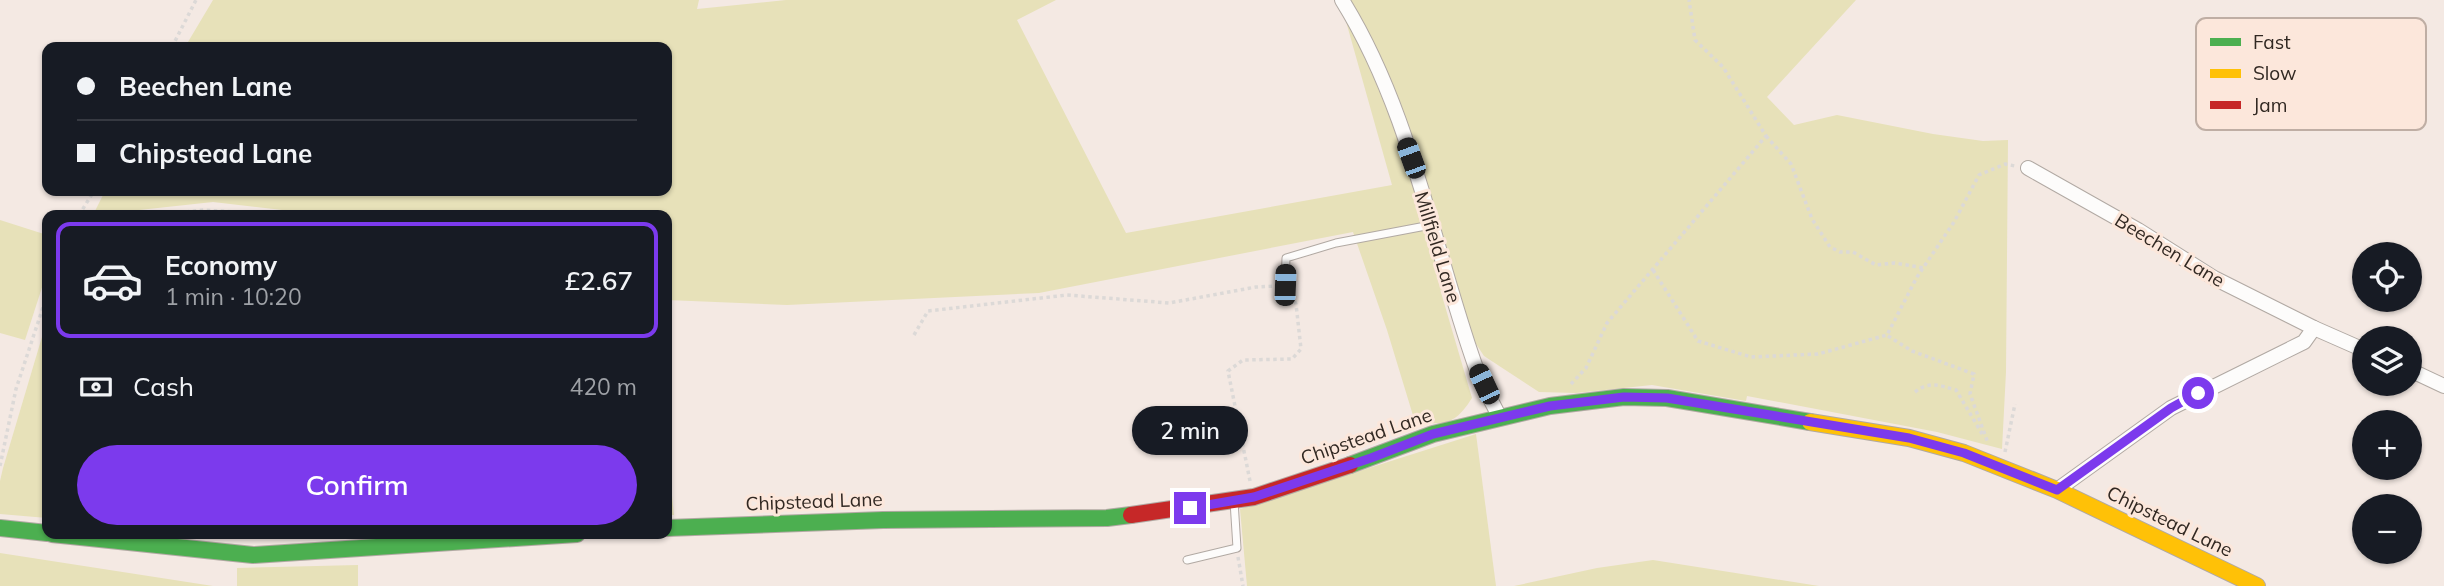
<!DOCTYPE html>
<meta charset="utf-8">
<style>
:root{--surface:#171b24;--page:#20242c;--text:#f1f3f6;--muted:#9ea1a6;--line:#363941;--accent:#7c3aed}
body{margin:0;font-family:Mulish,sans-serif;background:var(--page);color:var(--text);height:100vh;display:flex;flex-direction:column;font-size:26px;white-space:nowrap}
*{box-sizing:border-box;margin:0}
p{font-size:23px;color:var(--muted)}
.icon{flex:none;width:38px;height:38px;fill:none;stroke:currentColor;stroke-width:2;stroke-linecap:round;stroke-linejoin:round}
.map{position:relative;flex:1;overflow:hidden}
.details{position:absolute;left:42px;top:210px;width:630px;height:329px;display:flex;flex-direction:column;background:var(--surface);border-radius:14px;box-shadow:0 2px 5px #0004}
.details>*{flex:none}
.hud{position:absolute;left:42px;top:42px;width:630px;height:154px;border-radius:14px;box-shadow:0 2px 5px #0004;display:grid;align-content:center;height:154px;padding:0 35px;background:var(--surface)}
.controls{position:absolute;left:2352px;top:242px;display:grid;gap:14px}
.controls a{display:grid;place-items:center;width:70px;height:70px;border-radius:50%;background:var(--surface);box-shadow:0 2px 5px #0004;font-size:35px}
.end{position:absolute;width:32px;height:32px;margin:-16px;border:9px solid #7c3aed;background:#fff;box-shadow:0 0 0 4px #fff}
.from{border-radius:50%}
.bubble{position:absolute;height:49px;border-radius:24px;background:var(--surface);box-shadow:0 2px 5px #0004;font-size:23px;font-weight:600;line-height:49px;text-align:center}
.car{position:absolute;width:21px;height:42px;margin:-21px -10px;border-radius:9px;box-shadow:0 0 5px 2px #0007;background:linear-gradient(#222 24%,#8ab4d8 0 40%,#222 0 76%,#8ab4d8 0 86%,#222 0)}
.hud b{display:flex;align-items:center;gap:24px;height:66px;font-size:26px}
.hud b+b{border-top:2px solid var(--line)}
.hud i{width:18px;height:18px;background:var(--text)}
ul{padding:12px 0 0;list-style:none}
li{display:flex;align-items:center;gap:21px;height:116px;margin:0 14px 10px;padding:0 21px;border:4px solid transparent;border-radius:14px}
li div{flex:1}
li b{display:block;font-size:26px}
li em{font-style:normal;font-weight:600}
li.selected{border-color:var(--accent)}
li>.icon{width:63px;height:63px;stroke-width:1.5}
.pay{display:flex;align-items:center;gap:18px;height:77px;padding:0 35px;font-size:26px}
.pay p{margin-inline-start:auto}
.primary-button{display:flex;gap:14px;margin-top:auto;padding:14px 35px}
.primary-button a{flex:1;height:80px;border-radius:42px;background:var(--accent);color:#fff;font-size:28px;font-weight:600;line-height:80px;text-align:center}
.map>svg:first-child{display:block}
.green{fill:#e7e1b9}
.lines{fill:none;stroke-linecap:round;stroke-linejoin:round}
.lane-casing{stroke:#b1a9a3;stroke-width:9}
.street-casing{stroke:#b1a9a3;stroke-width:16}
.fast-casing{stroke:#b1a9a3;stroke-width:18}
.slow-casing{stroke:#b1a9a3;stroke-width:18}
.jam-casing{stroke:#b1a9a3;stroke-width:18}
.path{stroke:#dcd9d7;stroke-width:3.5;stroke-dasharray:3.5 3.5;stroke-linecap:butt}
.lane{stroke:#fdfcfb;stroke-width:7}
.street{stroke:#fdfcfb;stroke-width:14}
.fast{stroke:#4caf50;stroke-width:16}
.slow{stroke:#ffc107;stroke-width:16}
.jam{stroke:#c62828;stroke-width:16}
.route{stroke:#7c3aed;stroke-width:9}
.labels{text-anchor:middle;stroke-width:6;stroke-linejoin:round;paint-order:stroke}
.street-label{font-size:19px;fill:#312822;stroke:#fce7db}
.key{fill:#fce7db;stroke:#bfaea4;stroke-width:2}
.key-label{font-size:19px;fill:#312822}
</style>
<div class="map">
<svg width="2444" height="586" viewBox="0 0 2444 586">
<rect width="100%" height="100%" fill="#f4e9e3"/>
<g class="green">
<path d="M213,0h486l-2,9 89,-9h270l-39,20 109,213 266,-48 -52,-185h516l-89,97 27,28 43,-10 96,19 50,7 25,-1 -2,232 -4,77 -65,-17 -190,-36 -1,5 -94,-16 -76,8 -37,-1 -55,-36 -44,-67 32,109c-17,27 -27,27 -57,24l-28,-92 -34,-98 -314,61 -252,12 -120,-5v-85h-376v-4l-78,-9 -120,13 12,-24h562v-144h-482z"/>
<path d="M0,220l47,15v37l-22,68 -25,-7z"/>
<path d="M47,320v198l-47,-4v-33l3,-13z"/>
<path d="M667,404l2,63 5,48h-7z"/>
<path d="M1476,434l20,152h-249l-7,-77z"/>
<path d="M208,534h152l-94,5z"/>
<path d="M0,553l213,33h-213z"/>
<path d="M1653,560l166,26h-305l83,-18z"/>
<path d="M358,565v21h-121v-18z"/>
</g>
<g class="lines">
<defs>
<g id="lane">
<path d="M1285,285l1,-27 50,-15 95,-18"/>
<path d="M1187,560l50,-12 -3,-47"/>
</g>
<g id="street">
<path d="M1342,0c69,111 90,243 133,365 6,18 16,35 25,53"/>
<path d="M2028,168l110,62 76,48 100,50 50,22"/>
<path d="M2410,370l34,16"/>
<path d="M2057,490l114,-82 133,-66 10,-14"/>
</g>
<g id="fast">
<path d="M1350,465l83,-31 117,-28 74,-9 43,1 143,24"/>
<path d="M0,528l47,5"/>
<path d="M667,528l216,-8 224,-2 24,-3"/>
<path d="M52,534l201,21 324,-21"/>
</g>
<path id="slow" d="M1810,422l99,16 55,15 93,37 200,96"/>
<path id="jam" d="M1131,515l123,-18 96,-32"/>
</defs>
<use href="#lane" class="lane-casing"/>
<use href="#street" class="street-casing"/>
<use href="#fast" class="fast-casing"/>
<use href="#slow" class="slow-casing"/>
<use href="#jam" class="jam-casing"/>
<g class="path">
<path d="M172,47l24,-47"/>
<path d="M1766,136l25,28 21,55 18,28 10,5h13l23,13 19,-2 29,5"/>
<path d="M79,215l15,-24"/>
<path d="M158,215l46,-5 75,5"/>
<path d="M1653,270l45,71 53,16 67,-3 69,-19 30,-58 37,-55 25,-47 26,-11 10,2"/>
<path d="M914,335l14,-24 139,-16 102,8 87,-16 20,-1"/>
<path d="M1888,336l24,15 62,23 -4,20 18,49"/>
<path d="M1571,384l15,-16 21,-45 159,-187 -43,-69 -28,-27 -6,-40"/>
<path d="M1915,392c14,-11 24,-7 41,-2l28,47"/>
<path d="M2005,452l10,-48"/>
<path d="M0,466l16,-77 31,-94"/>
<path d="M1250,481l-22,-110 15,-11 49,-1 9,-10 -5,-45 -6,-11"/>
<path d="M1238,557l5,29"/>
</g>
<use href="#lane" class="lane"/>
<use href="#street" class="street"/>
<use href="#fast" class="fast"/>
<use href="#slow" class="slow"/>
<use href="#jam" class="jam"/>
</g>
<g class="lines">
<path class="route" d="M1190,508l64,-11 117,-39 62,-24 117,-28 74,-9 43,1 242,40 55,15 93,37 114,-82 27,-15"/>
</g>
<g class="labels">
<g class="street-label">
<text transform="translate(1438 247) rotate(73)" y="7">Millfield Lane</text>
<text transform="translate(2170 250) rotate(31)" y="7">Beechen Lane</text>
<text transform="translate(1366 436) rotate(-19)" y="7">Chipstead Lane</text>
<text transform="translate(814 501) rotate(-2)" y="7">Chipstead Lane</text>
<text transform="translate(2170 521) rotate(26)" y="7">Chipstead Lane</text>
</g>
</g>
<rect x="2196" y="18" width="230" height="112" rx="10" class="key"/>
<rect x="2210" y="38" width="31" height="8" fill="#4caf50"/>
<rect x="2210" y="69" width="31" height="9" fill="#ffc107"/>
<rect x="2210" y="101" width="31" height="8" fill="#c62828"/>
<g class="key-label">
<text x="2253" y="49">Fast</text>
<text x="2253" y="80">Slow</text>
<text x="2253" y="112">Jam</text>
</g>
</svg>
<div class="controls">
<a><svg class="icon" aria-label="locate" viewBox="0 0 24 24"><circle cx="12" cy="12" r="6"/><path d="M12 2v4M12 18v4M2 12h4M18 12h4"/></svg></a>
<a><svg class="icon" aria-label="layers" viewBox="0 0 24 24"><path d="M12 4l9 5-9 5-9-5zM3 14l9 5 9-5"/></svg></a>
<a>+</a>
<a>−</a>
</div>
<i class="end from" style="left:2198px;top:393px"></i>
<i class="end" style="left:1190px;top:508px"></i>
<div class="bubble" style="left:1132px;top:406px;width:116px">2 min</div>
<i class="car" style="left:1411px;top:158px;rotate:340deg"></i>
<i class="car" style="left:1285px;top:285px;rotate:2deg"></i>
<i class="car" style="left:1484px;top:384px;rotate:335deg"></i>
<div class="hud">
<b><i class="from"></i>Beechen Lane</b>
<b><i></i>Chipstead Lane</b>
</div>
<section class="details">
<ul>
<li class="selected"><svg class="icon" aria-label="car" viewBox="0 0 24 24"><path d="M5 17H2v-5l4-1 3-4h7l3 4 3 1v5h-3M9 17h6M6 11h13"/><circle cx="7" cy="17" r="2"/><circle cx="17" cy="17" r="2"/></svg><div><b>Economy</b><p>1 min · 10:20</p></div><em>£2.67</em></li>
</ul>
<div class="pay"><svg class="icon" aria-label="cash" viewBox="0 0 24 24"><path d="M3 7h18v10H3z"/><circle cx="12" cy="12" r="2"/></svg>Cash<p>420 m</p></div>
<div class="primary-button"><a>Confirm</a></div>
</section>
</div>
